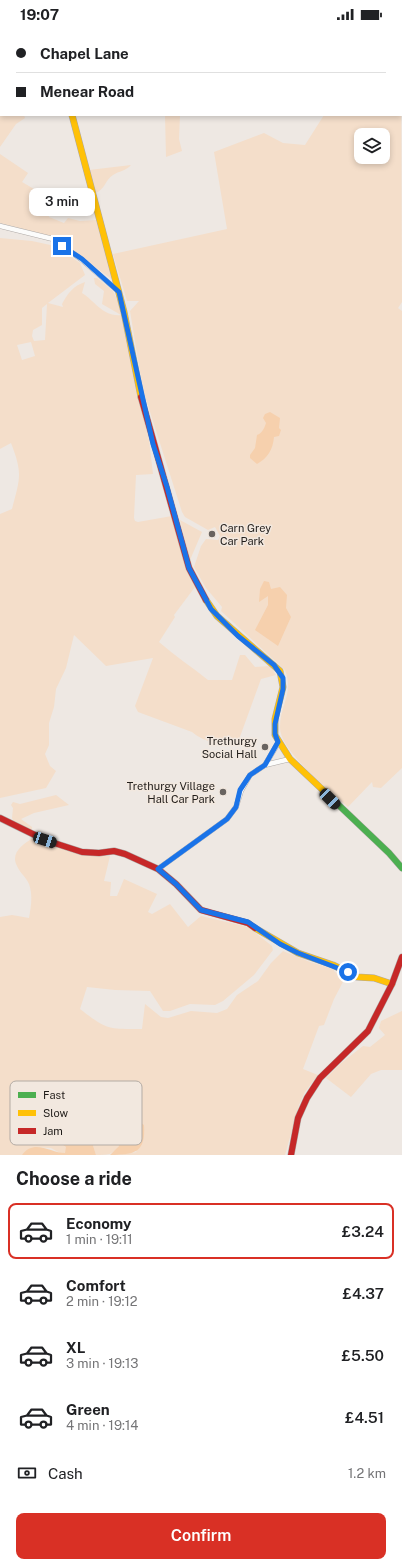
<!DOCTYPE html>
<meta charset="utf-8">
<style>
:root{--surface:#fff;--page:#f2f2f2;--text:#202124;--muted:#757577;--line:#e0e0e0;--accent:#d93025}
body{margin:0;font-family:"Public Sans",sans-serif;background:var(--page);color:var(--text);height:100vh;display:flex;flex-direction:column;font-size:15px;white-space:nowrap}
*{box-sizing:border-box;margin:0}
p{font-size:13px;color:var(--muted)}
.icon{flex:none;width:22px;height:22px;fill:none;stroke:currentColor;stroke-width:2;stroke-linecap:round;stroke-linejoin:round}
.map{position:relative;height:1127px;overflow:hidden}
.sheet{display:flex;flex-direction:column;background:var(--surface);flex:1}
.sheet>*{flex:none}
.guide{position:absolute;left:0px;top:0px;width:402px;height:88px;box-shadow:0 2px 6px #0003;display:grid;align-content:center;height:88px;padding:0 16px;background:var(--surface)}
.controls{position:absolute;left:354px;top:100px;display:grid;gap:8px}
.controls a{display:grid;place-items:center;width:36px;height:36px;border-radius:8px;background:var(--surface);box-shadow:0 2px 6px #0003;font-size:20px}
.end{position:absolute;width:18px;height:18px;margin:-9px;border:5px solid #1a73e8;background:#fff;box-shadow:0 0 0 2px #fff}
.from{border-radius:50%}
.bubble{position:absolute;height:28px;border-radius:8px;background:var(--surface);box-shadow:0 2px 6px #0003;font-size:13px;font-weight:600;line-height:28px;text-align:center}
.car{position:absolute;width:12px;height:24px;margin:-12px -6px;border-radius:5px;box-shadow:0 0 3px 1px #0007;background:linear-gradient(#222 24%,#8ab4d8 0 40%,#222 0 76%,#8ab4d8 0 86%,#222 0)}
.guide b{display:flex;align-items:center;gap:14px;height:38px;font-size:15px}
.guide b+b{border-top:1px solid var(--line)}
.guide i{width:10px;height:10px;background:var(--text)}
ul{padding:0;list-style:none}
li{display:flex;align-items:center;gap:12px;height:56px;margin:0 8px 6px;padding:0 8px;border:2px solid transparent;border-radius:8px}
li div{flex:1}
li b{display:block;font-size:15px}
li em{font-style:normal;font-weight:600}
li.on{border-color:var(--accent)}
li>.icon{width:36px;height:36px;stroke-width:1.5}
h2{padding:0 16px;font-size:18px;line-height:48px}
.pay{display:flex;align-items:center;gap:10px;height:44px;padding:0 16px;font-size:15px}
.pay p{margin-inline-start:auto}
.cta{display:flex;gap:8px;margin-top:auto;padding:8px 16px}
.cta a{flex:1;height:46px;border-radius:8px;background:var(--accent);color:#fff;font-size:16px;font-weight:600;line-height:46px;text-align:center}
.status{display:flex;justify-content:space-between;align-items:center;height:28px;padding:0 20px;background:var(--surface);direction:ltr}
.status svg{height:11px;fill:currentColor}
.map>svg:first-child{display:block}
.green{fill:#f4deca;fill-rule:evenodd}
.water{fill:#f6d0ad}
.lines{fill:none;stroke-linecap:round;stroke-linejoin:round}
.street-casing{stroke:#aea9a6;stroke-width:5.5}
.fast-casing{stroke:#aea9a6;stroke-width:7}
.slow-casing{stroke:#aea9a6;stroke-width:7}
.jam-casing{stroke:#aea9a6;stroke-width:7}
.street{stroke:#fcfcfb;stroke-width:4.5}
.fast{stroke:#4caf50;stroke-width:6}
.slow{stroke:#ffc107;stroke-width:6}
.jam{stroke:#c62828;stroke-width:6}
.route{stroke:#1a73e8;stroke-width:5}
.poi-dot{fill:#686360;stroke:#f2e8df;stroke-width:1.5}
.labels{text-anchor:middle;stroke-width:3;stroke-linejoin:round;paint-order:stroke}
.poi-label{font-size:11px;fill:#201c19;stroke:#f2e8df;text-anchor:end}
.key{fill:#f2e8df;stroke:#b3aba4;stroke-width:1}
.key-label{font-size:11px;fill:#201c19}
</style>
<div class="status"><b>19:07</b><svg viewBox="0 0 49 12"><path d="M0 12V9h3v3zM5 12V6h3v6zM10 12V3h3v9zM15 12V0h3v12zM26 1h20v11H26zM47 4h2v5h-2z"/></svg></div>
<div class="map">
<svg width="402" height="1127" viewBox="0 0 402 1127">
<rect width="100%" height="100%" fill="#eee8e3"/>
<g class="green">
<path d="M0,0h71l-70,1v86h23l1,3 -9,6 -16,23z"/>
<path d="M401,28l1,246 -4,6 4,3v457l-21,20 -8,-1 -1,-5 -24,25c-18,-16 -69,-57 -68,-80 0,-22 14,-33 5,-57l-64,-59 1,-4 -16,-19 -12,-21 7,-21 5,-7 12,1 2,-4 -5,-9 -7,3 -23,-13 -3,-5 -39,-122 -13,-79 9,-10h-12l-14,-47 114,-25 -13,-77 50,-19 19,10 22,2 19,-30h77zM361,107h22v22h-22z"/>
<path d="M165,87h15l-1,24 3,12 -16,6z"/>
<path d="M0,126l28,19 -6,9 12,7 13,-1 -4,12 5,5 -1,5 2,7 15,6 4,-5 12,3 16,-1 17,60 -59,-43 -54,-14z"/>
<path d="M131,137c-5,6 -12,6 -18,10 -8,5 -7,13 -17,18l-7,-23z"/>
<path d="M0,210l32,3 23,5 25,17 5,12 -37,28 15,4 -1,-3c6,-11 11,-18 23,-22l-3,11c13,8 21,24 39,22l-19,-11 2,-13 -9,-7 -1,-6h3l16,13 6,13 14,70 16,66 4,34 -17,1 -2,43 1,3 3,1 34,-6 13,51 10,20 -21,28 1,2 -16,25c16,14 33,25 49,38h24l8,-25h5l10,12 15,-1 6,9 -15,4 -24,66c-17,-1 -32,-2 -45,-13l-54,-20 -3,-6 18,-48 -47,8 -32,-31 -8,33 -10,21 -2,18 -5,16v22l-4,9 5,12 6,5 -10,17 -46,10v-284l12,-5c8,-31 11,-35 -1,-66l-11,6zM47,276l-2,36 -11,1 -2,-5 1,-6 9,-5v-17zM31,314l4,14 -13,4 -5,-15z"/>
<path d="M180,492l22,12 -12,28z"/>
<path d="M56,767l13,10 -35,8 -13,6 11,8v3l-18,-7 -2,-5 1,-10 -2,-3 2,-3 7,2z"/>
<path d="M33,810l50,17 27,1 -6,25 7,1 -1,14h7l7,-17 33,15 -9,18 4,2 18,-10 18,23 13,-11 47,11 24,19 1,4 -19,25 -31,26 -8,4 -25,-1 -20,7h-7l-13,-20 -35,-1 -28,-3 -7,22c27,21 28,20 62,20l3,-25 16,13 7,1 23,-7 26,2 10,-4 10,-14 21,-14 13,-18 12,-12 27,11 24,7v2l10,9 -10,19 -10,26 -5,1 -16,43 15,6 -13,17 -6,13 -14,50h-166l18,-3 -21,-13 3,7c-7,9 -11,9 -23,9l-5,-16 1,-8 -45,-36 -15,10 -1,5 17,17 10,15 9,6 -2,6 -5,-1 -9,-5 -16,-1 -13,8h-22v-238l12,-2 17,3c2,-11 4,-23 0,-34 -3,-7 -9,-11 -12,-18 -7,-13 6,-22 16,-28z"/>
<path d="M402,983v59h-21l-10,4 -20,23 -25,-19 14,-14 23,-18 7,1 15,-12 -6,-7 2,-7z"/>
</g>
<g class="water">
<path d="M270,384l10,6 -1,10 2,2 -2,6 -5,1c-1,12 -6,21 -17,27l-7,-6v-3l5,-7 2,-13c5,-2 7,-6 9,-12l-3,-5 2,-4z"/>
<path d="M264,553l5,1 2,7 9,-2 7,8 -1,13 5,9 -13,29 -23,-16 13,-25v-9l-9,6 1,-13z"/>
<path d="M47,1067l31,6 17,7 -4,31 5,16h-74c12,-17 29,-2 43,-2l1,-6 -8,-5 -10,-15 -17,-17 1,-5z"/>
<path d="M136,1092l8,5c2,27 -9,30 -34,30l9,-9 -3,-7c2,-9 12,-15 20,-19z"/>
</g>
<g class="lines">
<defs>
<g id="street">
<path d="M0,198l53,13 28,20 37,32"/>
<path d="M265,737l13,-22"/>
<path d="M158,841l69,-50 9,-12 5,-16 9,-16 15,-10 25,-6"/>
</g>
<path id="fast" d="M326,765l63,60 13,15"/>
<g id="slow">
<path d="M74,0v1"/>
<path d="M72,87l52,197 17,85"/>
<path d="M206,572l11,16 63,55 3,16 -8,32v16l15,24 36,34"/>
<path d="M255,900l43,25 35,12 24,12 17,1 18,6"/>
</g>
<g id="jam">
<path d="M141,369l48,171 17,32"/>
<path d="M0,790l45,22 37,12 17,1 15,-2 11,3 33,15 18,15 25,26 47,13 7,5"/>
<path d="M291,1127l7,-37 9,-20 13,-20 48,-47 24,-47 10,-27"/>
</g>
</defs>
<use href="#street" class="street-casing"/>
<use href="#fast" class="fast-casing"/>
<use href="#slow" class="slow-casing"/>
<use href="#jam" class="jam-casing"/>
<use href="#street" class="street"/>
<use href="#fast" class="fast"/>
<use href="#slow" class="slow"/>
<use href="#jam" class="jam"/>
</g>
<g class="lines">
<path class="route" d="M62,218l20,13 37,33 34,152 14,43 22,81 22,41 27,27 36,29 9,13v11l-8,35v10l3,8 -13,23 -15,10 -10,15 -4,17 -9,12 -69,50 18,15 25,26 47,12 32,22 18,9 50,19"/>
</g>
<g class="poi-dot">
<circle cx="212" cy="506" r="4"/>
<circle cx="265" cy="719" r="4"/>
<circle cx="223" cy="764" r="4"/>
</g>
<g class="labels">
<g class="poi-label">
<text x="220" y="504" text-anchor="start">Carn Grey<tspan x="220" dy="13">Car Park</tspan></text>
<text x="257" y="717">Trethurgy<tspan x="257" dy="13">Social Hall</tspan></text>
<text x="215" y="762">Trethurgy Village<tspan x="215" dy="13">Hall Car Park</tspan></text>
</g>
</g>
<rect x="10" y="1053" width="132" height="64" rx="6" class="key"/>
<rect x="18" y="1064" width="18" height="6" fill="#4caf50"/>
<rect x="18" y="1082" width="18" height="6" fill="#ffc107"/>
<rect x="18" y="1100" width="18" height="6" fill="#c62828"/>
<g class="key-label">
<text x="43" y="1071">Fast</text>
<text x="43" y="1089">Slow</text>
<text x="43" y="1107">Jam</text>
</g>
</svg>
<div class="controls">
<a><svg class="icon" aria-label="layers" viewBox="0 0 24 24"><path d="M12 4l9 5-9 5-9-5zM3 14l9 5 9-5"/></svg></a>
</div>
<i class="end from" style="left:348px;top:944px"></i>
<i class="end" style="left:62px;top:218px"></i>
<div class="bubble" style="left:29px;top:160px;width:66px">3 min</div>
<i class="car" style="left:330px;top:771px;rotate:135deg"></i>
<i class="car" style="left:45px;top:812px;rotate:108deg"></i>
<div class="guide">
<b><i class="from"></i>Chapel Lane</b>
<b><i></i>Menear Road</b>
</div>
</div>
<section class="sheet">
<h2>Choose a ride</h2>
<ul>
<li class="on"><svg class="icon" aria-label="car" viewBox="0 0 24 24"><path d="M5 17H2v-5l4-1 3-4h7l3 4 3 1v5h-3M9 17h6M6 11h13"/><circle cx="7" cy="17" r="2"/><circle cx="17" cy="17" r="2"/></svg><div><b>Economy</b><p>1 min · 19:11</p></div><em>£3.24</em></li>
<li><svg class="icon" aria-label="car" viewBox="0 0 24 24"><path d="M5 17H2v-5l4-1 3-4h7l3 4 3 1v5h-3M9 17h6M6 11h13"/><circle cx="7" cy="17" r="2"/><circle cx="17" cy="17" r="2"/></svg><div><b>Comfort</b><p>2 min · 19:12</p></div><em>£4.37</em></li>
<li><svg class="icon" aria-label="car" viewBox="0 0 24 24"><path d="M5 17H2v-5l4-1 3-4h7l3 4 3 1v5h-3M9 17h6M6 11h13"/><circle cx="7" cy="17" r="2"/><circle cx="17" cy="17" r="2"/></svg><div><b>XL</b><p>3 min · 19:13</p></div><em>£5.50</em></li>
<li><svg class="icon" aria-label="car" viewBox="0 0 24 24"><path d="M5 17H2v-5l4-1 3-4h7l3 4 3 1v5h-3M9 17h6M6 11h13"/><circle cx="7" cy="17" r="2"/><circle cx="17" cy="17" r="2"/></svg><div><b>Green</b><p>4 min · 19:14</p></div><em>£4.51</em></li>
</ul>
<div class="pay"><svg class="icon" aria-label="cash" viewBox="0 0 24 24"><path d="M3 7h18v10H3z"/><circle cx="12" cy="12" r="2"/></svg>Cash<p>1.2 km</p></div>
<div class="cta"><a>Confirm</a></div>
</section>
